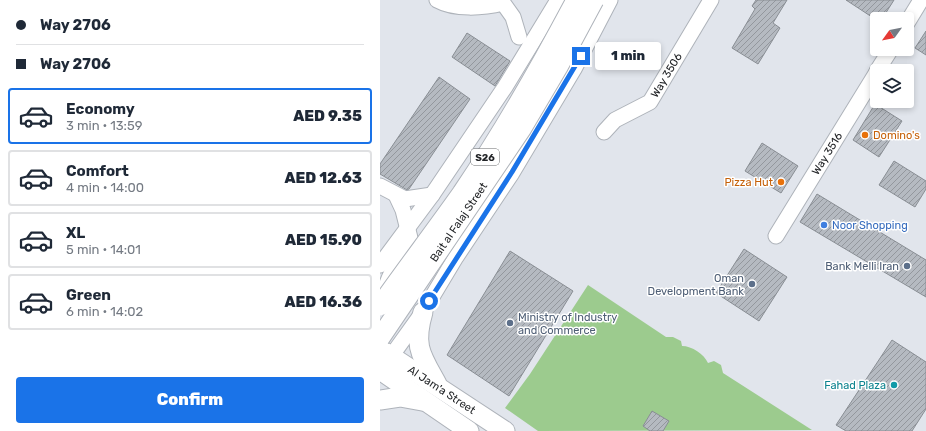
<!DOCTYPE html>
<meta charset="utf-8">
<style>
:root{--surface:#fff;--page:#f2f2f3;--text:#1f2937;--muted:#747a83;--line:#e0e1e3;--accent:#1a73e8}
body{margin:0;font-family:Rubik,sans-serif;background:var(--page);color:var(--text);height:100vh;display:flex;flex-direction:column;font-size:15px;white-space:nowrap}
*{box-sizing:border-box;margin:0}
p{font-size:13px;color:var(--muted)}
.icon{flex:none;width:22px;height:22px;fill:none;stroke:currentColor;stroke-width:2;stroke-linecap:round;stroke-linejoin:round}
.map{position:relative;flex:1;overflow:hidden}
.side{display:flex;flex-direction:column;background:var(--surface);width:380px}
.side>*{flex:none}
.hud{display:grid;align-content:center;height:88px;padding:0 16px;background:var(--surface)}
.needle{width:26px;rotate:237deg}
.tools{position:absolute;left:490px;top:12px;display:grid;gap:8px}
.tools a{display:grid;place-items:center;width:44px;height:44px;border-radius:4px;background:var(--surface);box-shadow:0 2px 6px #0003;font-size:20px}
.end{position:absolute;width:18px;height:18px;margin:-9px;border:5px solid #1a73e8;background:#fff;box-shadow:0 0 0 2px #fff}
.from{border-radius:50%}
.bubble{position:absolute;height:28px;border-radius:4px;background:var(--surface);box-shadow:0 2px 6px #0003;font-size:13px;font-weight:800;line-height:28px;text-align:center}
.hud b{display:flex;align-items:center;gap:14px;height:38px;font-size:15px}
.hud b+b{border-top:1px solid var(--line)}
.hud i{width:10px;height:10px;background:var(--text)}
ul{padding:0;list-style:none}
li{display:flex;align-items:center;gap:12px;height:56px;margin:0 8px 6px;padding:0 8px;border:2px solid var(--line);border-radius:4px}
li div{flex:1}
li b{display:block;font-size:15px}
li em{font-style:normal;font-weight:800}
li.active{border-color:var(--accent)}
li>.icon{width:36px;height:36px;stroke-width:1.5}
.action{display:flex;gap:8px;margin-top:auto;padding:8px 16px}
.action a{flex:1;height:46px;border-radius:4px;background:var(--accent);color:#fff;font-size:16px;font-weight:800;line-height:46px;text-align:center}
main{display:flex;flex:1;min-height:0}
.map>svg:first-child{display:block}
.park{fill:#9ccb8e}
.building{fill:url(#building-hatch);stroke:#898e94}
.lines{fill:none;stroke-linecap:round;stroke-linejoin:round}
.minor-casing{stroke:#aeb3ba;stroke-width:17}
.major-casing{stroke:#aeb3ba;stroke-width:21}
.minor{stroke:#fff;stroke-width:15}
.major{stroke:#fff;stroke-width:19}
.major-bridge-casing{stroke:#aeb3ba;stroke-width:21;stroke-linecap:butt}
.major-bridge{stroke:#fff;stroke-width:19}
.route{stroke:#1a73e8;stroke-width:5}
.food-dot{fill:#e8710a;stroke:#fff;stroke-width:1.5}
.shop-dot{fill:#3f7fe0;stroke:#fff;stroke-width:1.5}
.service-dot{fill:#5c6f8a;stroke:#fff;stroke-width:1.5}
.culture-dot{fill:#0f9aa8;stroke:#fff;stroke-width:1.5}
.labels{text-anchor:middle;stroke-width:3;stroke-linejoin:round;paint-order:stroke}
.shield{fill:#fff;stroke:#646668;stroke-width:1}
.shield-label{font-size:10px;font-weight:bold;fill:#222427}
.street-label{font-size:11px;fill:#222427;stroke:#fff}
.food-label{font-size:11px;fill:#c56008;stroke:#fff;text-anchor:start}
.shop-label{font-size:11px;fill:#366cbe;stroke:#fff;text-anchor:start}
.service-label{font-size:11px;fill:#4e5e75;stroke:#fff;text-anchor:end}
.culture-label{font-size:11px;fill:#0d838f;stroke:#fff;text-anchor:end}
</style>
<main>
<section class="side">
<div class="hud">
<b><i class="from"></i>Way 2706</b>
<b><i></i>Way 2706</b>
</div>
<ul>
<li class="active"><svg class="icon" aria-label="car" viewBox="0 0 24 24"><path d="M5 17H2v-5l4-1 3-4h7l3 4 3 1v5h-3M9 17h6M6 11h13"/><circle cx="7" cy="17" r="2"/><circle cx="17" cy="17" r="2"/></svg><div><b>Economy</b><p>3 min · 13:59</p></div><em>AED 9.35</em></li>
<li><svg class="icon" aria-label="car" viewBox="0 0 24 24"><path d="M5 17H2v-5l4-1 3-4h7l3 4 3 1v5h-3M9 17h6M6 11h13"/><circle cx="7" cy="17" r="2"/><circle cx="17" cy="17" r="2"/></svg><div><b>Comfort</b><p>4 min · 14:00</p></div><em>AED 12.63</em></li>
<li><svg class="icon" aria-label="car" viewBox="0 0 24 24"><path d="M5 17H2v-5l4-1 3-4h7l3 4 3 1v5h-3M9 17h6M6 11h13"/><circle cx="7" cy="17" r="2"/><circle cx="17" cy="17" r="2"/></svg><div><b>XL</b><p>5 min · 14:01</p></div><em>AED 15.90</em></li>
<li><svg class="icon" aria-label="car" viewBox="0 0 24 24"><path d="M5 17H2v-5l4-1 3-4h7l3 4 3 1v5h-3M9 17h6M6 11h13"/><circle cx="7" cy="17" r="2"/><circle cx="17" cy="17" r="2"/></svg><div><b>Green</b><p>6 min · 14:02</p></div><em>AED 16.36</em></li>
</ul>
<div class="action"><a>Confirm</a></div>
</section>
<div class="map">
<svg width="546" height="431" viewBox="0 0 546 431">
<defs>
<pattern id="building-hatch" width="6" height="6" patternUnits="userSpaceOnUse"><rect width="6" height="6" fill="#b5bac1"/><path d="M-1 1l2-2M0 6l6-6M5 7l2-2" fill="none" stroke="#93979d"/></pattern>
</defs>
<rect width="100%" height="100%" fill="#e1e5ec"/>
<path class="park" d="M208,285l78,52h7l8,4 1,5c10,0 22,8 26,17l6,-2 7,4 2,8 89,57 -274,1 -33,-23 25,-34z"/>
<g class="building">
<path d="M376,0h31l-14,23 7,5 -22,36 -26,-16 23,-39 -3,-3z"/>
<path d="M466,0h48l-12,19h-7z"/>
<path d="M546,31v24l-11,-7z"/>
<path d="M87,33l43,28 -15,25 -43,-29z"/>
<path d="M59,77l31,22 -61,90 -2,1 -27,-16v-10z"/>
<path d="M495,104l27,17 -23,36 -26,-17z"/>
<path d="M382,143l36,23 -17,27 -36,-22z"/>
<path d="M514,161l32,20v8l-11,18 -36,-22z"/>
<path d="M437,194l109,66v37l-126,-75z"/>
<path d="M364,249l43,28 -28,44 -43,-28z"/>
<path d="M130,251l63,40 -64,105 -62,-41z"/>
<path d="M512,340l34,22v47l-14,22h-66l-10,-6z"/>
<path d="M272,411l17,10 -6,10h-13l-7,-5z"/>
</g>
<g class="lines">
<defs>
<g id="minor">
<path d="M57,0c18,10 46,8 66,3l10,14 6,20"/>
<path d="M527,23l14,-23"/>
<path d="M497,71l14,-22"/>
<path id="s1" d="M224,132l11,-12 35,-18 61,-102"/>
<path d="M0,186l25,13 27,-4"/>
<path id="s2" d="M396,236l101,-164"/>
<path d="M0,265l52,-70 73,-108 53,-87"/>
<path d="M4,306c-4,-19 16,-49 27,-64l-8,-32 -7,-15"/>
<path d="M5,365l38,-53 33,-55 56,-84 62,-104 36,-69"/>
</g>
<g id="major">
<path d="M43,312c-10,34 -2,43 14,72"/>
<path id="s3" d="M0,349l125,82"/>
<path d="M0,370l89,61"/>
<path d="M0,400l20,-3 22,4"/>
</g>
</defs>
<use href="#minor" class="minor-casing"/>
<use href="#major" class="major-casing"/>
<use href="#minor" class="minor"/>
<use href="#major" class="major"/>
<defs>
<g id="major-bridge">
<path d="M0,306c27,-38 55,-75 82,-113 42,-62 79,-127 114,-193"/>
<path id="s4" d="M0,338l142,-210 36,-61 36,-67"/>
</g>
</defs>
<use href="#major-bridge" class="major-bridge-casing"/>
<use href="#major-bridge" class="major-bridge"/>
</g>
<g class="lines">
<path class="route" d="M49,301l83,-129 69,-116"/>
</g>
<g class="food-dot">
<circle cx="485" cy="135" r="4"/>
<circle cx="401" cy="182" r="4"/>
</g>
<circle class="shop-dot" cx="444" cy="225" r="4"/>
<g class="service-dot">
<circle cx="527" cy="266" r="4"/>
<circle cx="372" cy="284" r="4"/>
<circle cx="130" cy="323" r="4"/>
</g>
<circle class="culture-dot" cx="514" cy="385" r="4"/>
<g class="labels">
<rect class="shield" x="91" y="149" width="28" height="16" rx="3"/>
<g class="shield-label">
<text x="105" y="161">S26</text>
</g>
<g class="street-label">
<text dy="4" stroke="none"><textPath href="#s1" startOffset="87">Way 3506</textPath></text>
<text dy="4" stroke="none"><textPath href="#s2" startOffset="97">Way 3516</textPath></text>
<text dy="4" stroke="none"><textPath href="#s4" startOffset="140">Bait al Falaj Street</textPath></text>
<text dy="4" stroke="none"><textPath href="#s3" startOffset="74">Al Jam'a Street</textPath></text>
</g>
<g class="food-label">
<text x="493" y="139">Domino's</text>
<text x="393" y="186" text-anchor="end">Pizza Hut</text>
</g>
<g class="shop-label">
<text x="452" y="229">Noor Shopping</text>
</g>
<g class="service-label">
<text x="519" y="270">Bank Melli Iran</text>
<text x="364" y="282">Oman<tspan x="364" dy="13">Development Bank</tspan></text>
<text x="138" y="321" text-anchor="start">Ministry of Industry<tspan x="138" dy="13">and Commerce</tspan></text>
</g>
<g class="culture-label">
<text x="506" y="389">Fahad Plaza</text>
</g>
</g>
</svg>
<div class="tools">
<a><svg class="needle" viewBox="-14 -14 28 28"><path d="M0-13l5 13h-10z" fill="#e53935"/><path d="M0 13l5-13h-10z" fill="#747a83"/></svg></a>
<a><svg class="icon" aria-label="layers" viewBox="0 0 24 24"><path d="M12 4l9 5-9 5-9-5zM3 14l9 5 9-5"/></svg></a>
</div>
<i class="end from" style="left:49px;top:301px"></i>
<i class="end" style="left:201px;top:56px"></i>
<div class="bubble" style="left:215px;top:42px;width:66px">1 min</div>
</div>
</main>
